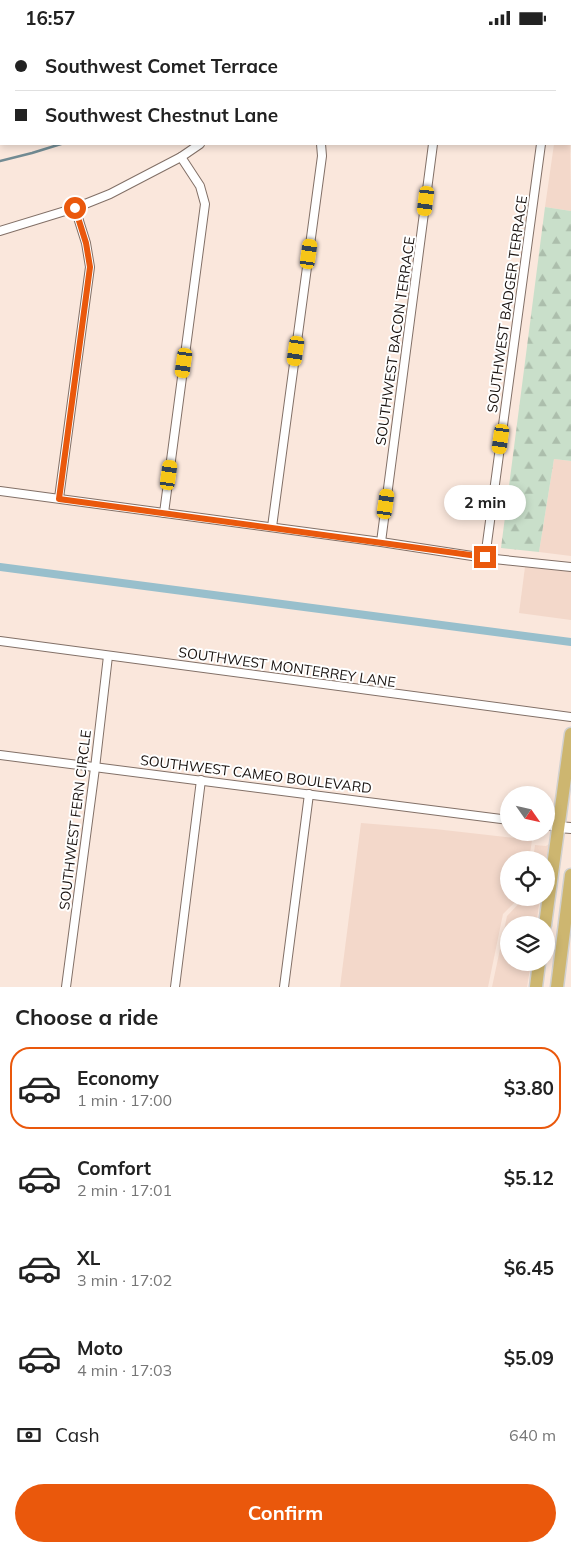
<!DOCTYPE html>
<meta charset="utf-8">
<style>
:root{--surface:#fff;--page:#f6f6f6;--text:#222;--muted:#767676;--line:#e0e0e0;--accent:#ea580c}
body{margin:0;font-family:Mulish,sans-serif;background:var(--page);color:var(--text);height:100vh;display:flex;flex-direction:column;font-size:19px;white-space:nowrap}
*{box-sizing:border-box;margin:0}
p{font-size:16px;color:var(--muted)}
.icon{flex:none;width:28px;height:28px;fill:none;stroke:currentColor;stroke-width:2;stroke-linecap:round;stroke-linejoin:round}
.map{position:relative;height:952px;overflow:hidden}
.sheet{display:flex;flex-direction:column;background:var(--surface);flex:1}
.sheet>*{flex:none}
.top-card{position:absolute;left:0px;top:0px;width:571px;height:110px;box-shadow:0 2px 8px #0003;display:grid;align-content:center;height:110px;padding:0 15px;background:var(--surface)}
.needle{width:32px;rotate:124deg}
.tools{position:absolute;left:500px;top:751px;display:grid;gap:10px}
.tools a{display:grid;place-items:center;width:55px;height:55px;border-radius:50%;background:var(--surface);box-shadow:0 2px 8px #0003;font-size:25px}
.end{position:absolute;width:22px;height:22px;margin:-11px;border:6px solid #ea580c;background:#fff;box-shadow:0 0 0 2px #fff}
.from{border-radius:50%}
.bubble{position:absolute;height:35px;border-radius:18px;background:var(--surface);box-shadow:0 2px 8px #0003;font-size:16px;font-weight:700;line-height:35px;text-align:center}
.car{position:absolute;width:15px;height:30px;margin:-15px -8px;border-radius:6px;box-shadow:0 0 4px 1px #0007;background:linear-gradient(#f5c518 24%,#345 0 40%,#f5c518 0 76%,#345 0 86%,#f5c518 0)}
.top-card b{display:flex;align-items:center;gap:18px;height:48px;font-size:19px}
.top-card b+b{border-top:1px solid var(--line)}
.top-card i{width:12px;height:12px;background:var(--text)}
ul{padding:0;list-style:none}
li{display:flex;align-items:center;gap:15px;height:82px;margin:0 10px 8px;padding:0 5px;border:2px solid transparent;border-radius:20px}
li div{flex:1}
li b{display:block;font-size:19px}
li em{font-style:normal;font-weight:700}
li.selected{border-color:var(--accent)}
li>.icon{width:45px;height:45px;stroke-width:1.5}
h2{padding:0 15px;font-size:22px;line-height:60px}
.pay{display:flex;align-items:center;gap:12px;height:55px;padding:0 15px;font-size:19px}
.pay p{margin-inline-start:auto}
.primary-button{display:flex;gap:10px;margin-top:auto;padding:10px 15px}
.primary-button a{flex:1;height:58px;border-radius:30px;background:var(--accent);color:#fff;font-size:20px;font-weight:700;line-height:58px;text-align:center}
.status{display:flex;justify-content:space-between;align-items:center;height:35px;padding:0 25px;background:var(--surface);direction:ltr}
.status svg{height:14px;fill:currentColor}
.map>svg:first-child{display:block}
.built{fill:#f3d8ca}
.forest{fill:url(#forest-firs)}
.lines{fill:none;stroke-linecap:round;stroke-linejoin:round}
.stream{stroke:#728b93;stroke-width:2.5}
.canal{stroke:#98bfcc;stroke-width:8}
.minor-casing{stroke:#827067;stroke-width:10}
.tertiary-casing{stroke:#827067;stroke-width:12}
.primary-casing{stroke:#d1d0cf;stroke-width:15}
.minor{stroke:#fff;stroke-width:8}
.tertiary{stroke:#fff;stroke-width:10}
.primary{stroke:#cdb670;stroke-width:12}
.route{stroke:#ea580c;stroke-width:6}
.labels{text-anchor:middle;stroke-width:4;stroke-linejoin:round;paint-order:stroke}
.street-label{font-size:14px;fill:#19120f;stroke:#fff}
</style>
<div class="status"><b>16:57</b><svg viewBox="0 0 49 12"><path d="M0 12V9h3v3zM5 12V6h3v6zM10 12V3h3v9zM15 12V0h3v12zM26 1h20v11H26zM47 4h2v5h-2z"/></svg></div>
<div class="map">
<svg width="571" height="952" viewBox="0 0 571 952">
<defs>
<pattern id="forest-firs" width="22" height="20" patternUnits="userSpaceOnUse" patternTransform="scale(1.25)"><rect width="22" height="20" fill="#c9dfca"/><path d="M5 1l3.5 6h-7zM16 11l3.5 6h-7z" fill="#acbeac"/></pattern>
</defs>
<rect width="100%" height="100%" fill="#fae7dc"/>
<g class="built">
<path d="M570,90l1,86 -26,-4 9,-63h16z"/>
<path d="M554,424l17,2v95l-32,-4z"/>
<path d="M525,532l46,5v48l-52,-7z"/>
<path d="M361,788l74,6 97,11 -3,20h-20v37l10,1 -16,16 -15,73h-148z"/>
<path d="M549,809l-3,16h-13l2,-15 11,1z"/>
<path d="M525,862l15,1 -4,27h-27v38h22l-4,24h-35l15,-71z"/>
</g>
<path class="forest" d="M545,172l26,4v250l-17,-2 -15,93 -38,-4z"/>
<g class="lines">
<g class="stream">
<path d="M241,1l2,-1"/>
<path d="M0,126l32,-8 29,-9"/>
</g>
<path class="canal" d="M0,532l571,75"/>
<defs>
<g id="minor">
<path d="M419,0l1,1"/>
<path d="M129,1l2,-1"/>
<path d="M357,1l2,-1"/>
<path d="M555,1v-1"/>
<path d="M0,28l1,4"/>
<path d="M0,60h1"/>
<path d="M0,196l75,-23 35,-14 71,-37 19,-13"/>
<path d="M0,456l381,51 104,16 86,9"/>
<path d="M59,463l31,-231 -4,-24 -11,-35"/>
<path d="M164,478l41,-309 -5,-18 -19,-29"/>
<path d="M272,492l50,-371 -1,-12"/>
<path d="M381,507l52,-398"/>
<path d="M485,523l56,-414"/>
<path d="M0,606l571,76"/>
<path d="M0,720l509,65"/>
<path d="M546,790l12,2"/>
<path d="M66,952l29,-219 13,-112"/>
<path d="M175,952l26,-207"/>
<path d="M284,952l25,-193"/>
</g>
<path id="tertiary" d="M558,792l13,1"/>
<g id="primary">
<path d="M545,890l26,-191"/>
<path d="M536,952l3,-24"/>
<path d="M557,952l14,-112"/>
</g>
</defs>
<use href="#minor" class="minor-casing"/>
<use href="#tertiary" class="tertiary-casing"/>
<use href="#primary" class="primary-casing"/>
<use href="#minor" class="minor"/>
<use href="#tertiary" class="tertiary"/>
<use href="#primary" class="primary"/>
</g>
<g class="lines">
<path class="route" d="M75,173l11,35 4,24 -31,232 426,58"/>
</g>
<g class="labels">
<g class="street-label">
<text transform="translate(507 269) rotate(-82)" y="5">SOUTHWEST BADGER TERRACE</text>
<text transform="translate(395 306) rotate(-82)" y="5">SOUTHWEST BACON TERRACE</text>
<text transform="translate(287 632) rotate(8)" y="5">SOUTHWEST MONTERREY LANE</text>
<text transform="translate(256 739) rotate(7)" y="5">SOUTHWEST CAMEO BOULEVARD</text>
<text transform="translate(75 785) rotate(-83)" y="5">SOUTHWEST FERN CIRCLE</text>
</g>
</g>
</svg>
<div class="tools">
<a><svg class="needle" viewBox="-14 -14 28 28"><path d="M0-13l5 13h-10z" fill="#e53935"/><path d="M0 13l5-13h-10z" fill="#767676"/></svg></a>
<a><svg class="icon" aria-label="locate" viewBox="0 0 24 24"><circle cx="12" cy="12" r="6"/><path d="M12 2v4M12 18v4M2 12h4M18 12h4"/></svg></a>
<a><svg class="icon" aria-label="layers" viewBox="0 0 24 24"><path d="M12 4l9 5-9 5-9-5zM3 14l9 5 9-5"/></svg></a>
</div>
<i class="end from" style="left:75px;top:173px"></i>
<i class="end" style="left:485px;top:522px"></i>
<div class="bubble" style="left:444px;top:450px;width:82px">2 min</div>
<i class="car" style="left:426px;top:166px;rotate:187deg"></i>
<i class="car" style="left:309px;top:219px;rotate:8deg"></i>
<i class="car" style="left:296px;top:316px;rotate:188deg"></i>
<i class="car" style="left:184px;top:328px;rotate:188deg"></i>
<i class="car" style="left:501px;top:404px;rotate:188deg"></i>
<i class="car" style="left:169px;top:440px;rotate:8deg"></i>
<i class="car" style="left:386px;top:469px;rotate:8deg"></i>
<div class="top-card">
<b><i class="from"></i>Southwest Comet Terrace</b>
<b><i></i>Southwest Chestnut Lane</b>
</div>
</div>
<section class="sheet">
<h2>Choose a ride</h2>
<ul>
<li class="selected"><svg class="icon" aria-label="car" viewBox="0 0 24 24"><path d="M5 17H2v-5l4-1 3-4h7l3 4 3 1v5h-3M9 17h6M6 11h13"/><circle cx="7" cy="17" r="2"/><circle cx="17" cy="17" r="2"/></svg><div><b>Economy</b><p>1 min · 17:00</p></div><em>$3.80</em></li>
<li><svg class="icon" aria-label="car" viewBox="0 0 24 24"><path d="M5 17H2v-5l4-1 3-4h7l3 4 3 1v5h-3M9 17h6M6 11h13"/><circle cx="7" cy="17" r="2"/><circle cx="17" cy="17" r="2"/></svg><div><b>Comfort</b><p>2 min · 17:01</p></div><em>$5.12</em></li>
<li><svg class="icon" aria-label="car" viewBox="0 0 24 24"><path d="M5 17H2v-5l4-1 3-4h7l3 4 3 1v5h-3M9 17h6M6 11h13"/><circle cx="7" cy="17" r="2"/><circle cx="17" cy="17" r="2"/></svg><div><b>XL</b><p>3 min · 17:02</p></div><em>$6.45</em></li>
<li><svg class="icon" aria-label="car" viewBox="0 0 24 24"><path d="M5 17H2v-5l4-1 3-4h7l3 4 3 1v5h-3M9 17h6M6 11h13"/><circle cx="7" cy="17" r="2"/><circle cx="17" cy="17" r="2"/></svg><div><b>Moto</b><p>4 min · 17:03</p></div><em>$5.09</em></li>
</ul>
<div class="pay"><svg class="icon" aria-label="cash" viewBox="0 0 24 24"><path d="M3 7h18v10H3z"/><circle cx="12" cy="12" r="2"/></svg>Cash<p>640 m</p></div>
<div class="primary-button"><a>Confirm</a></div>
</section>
